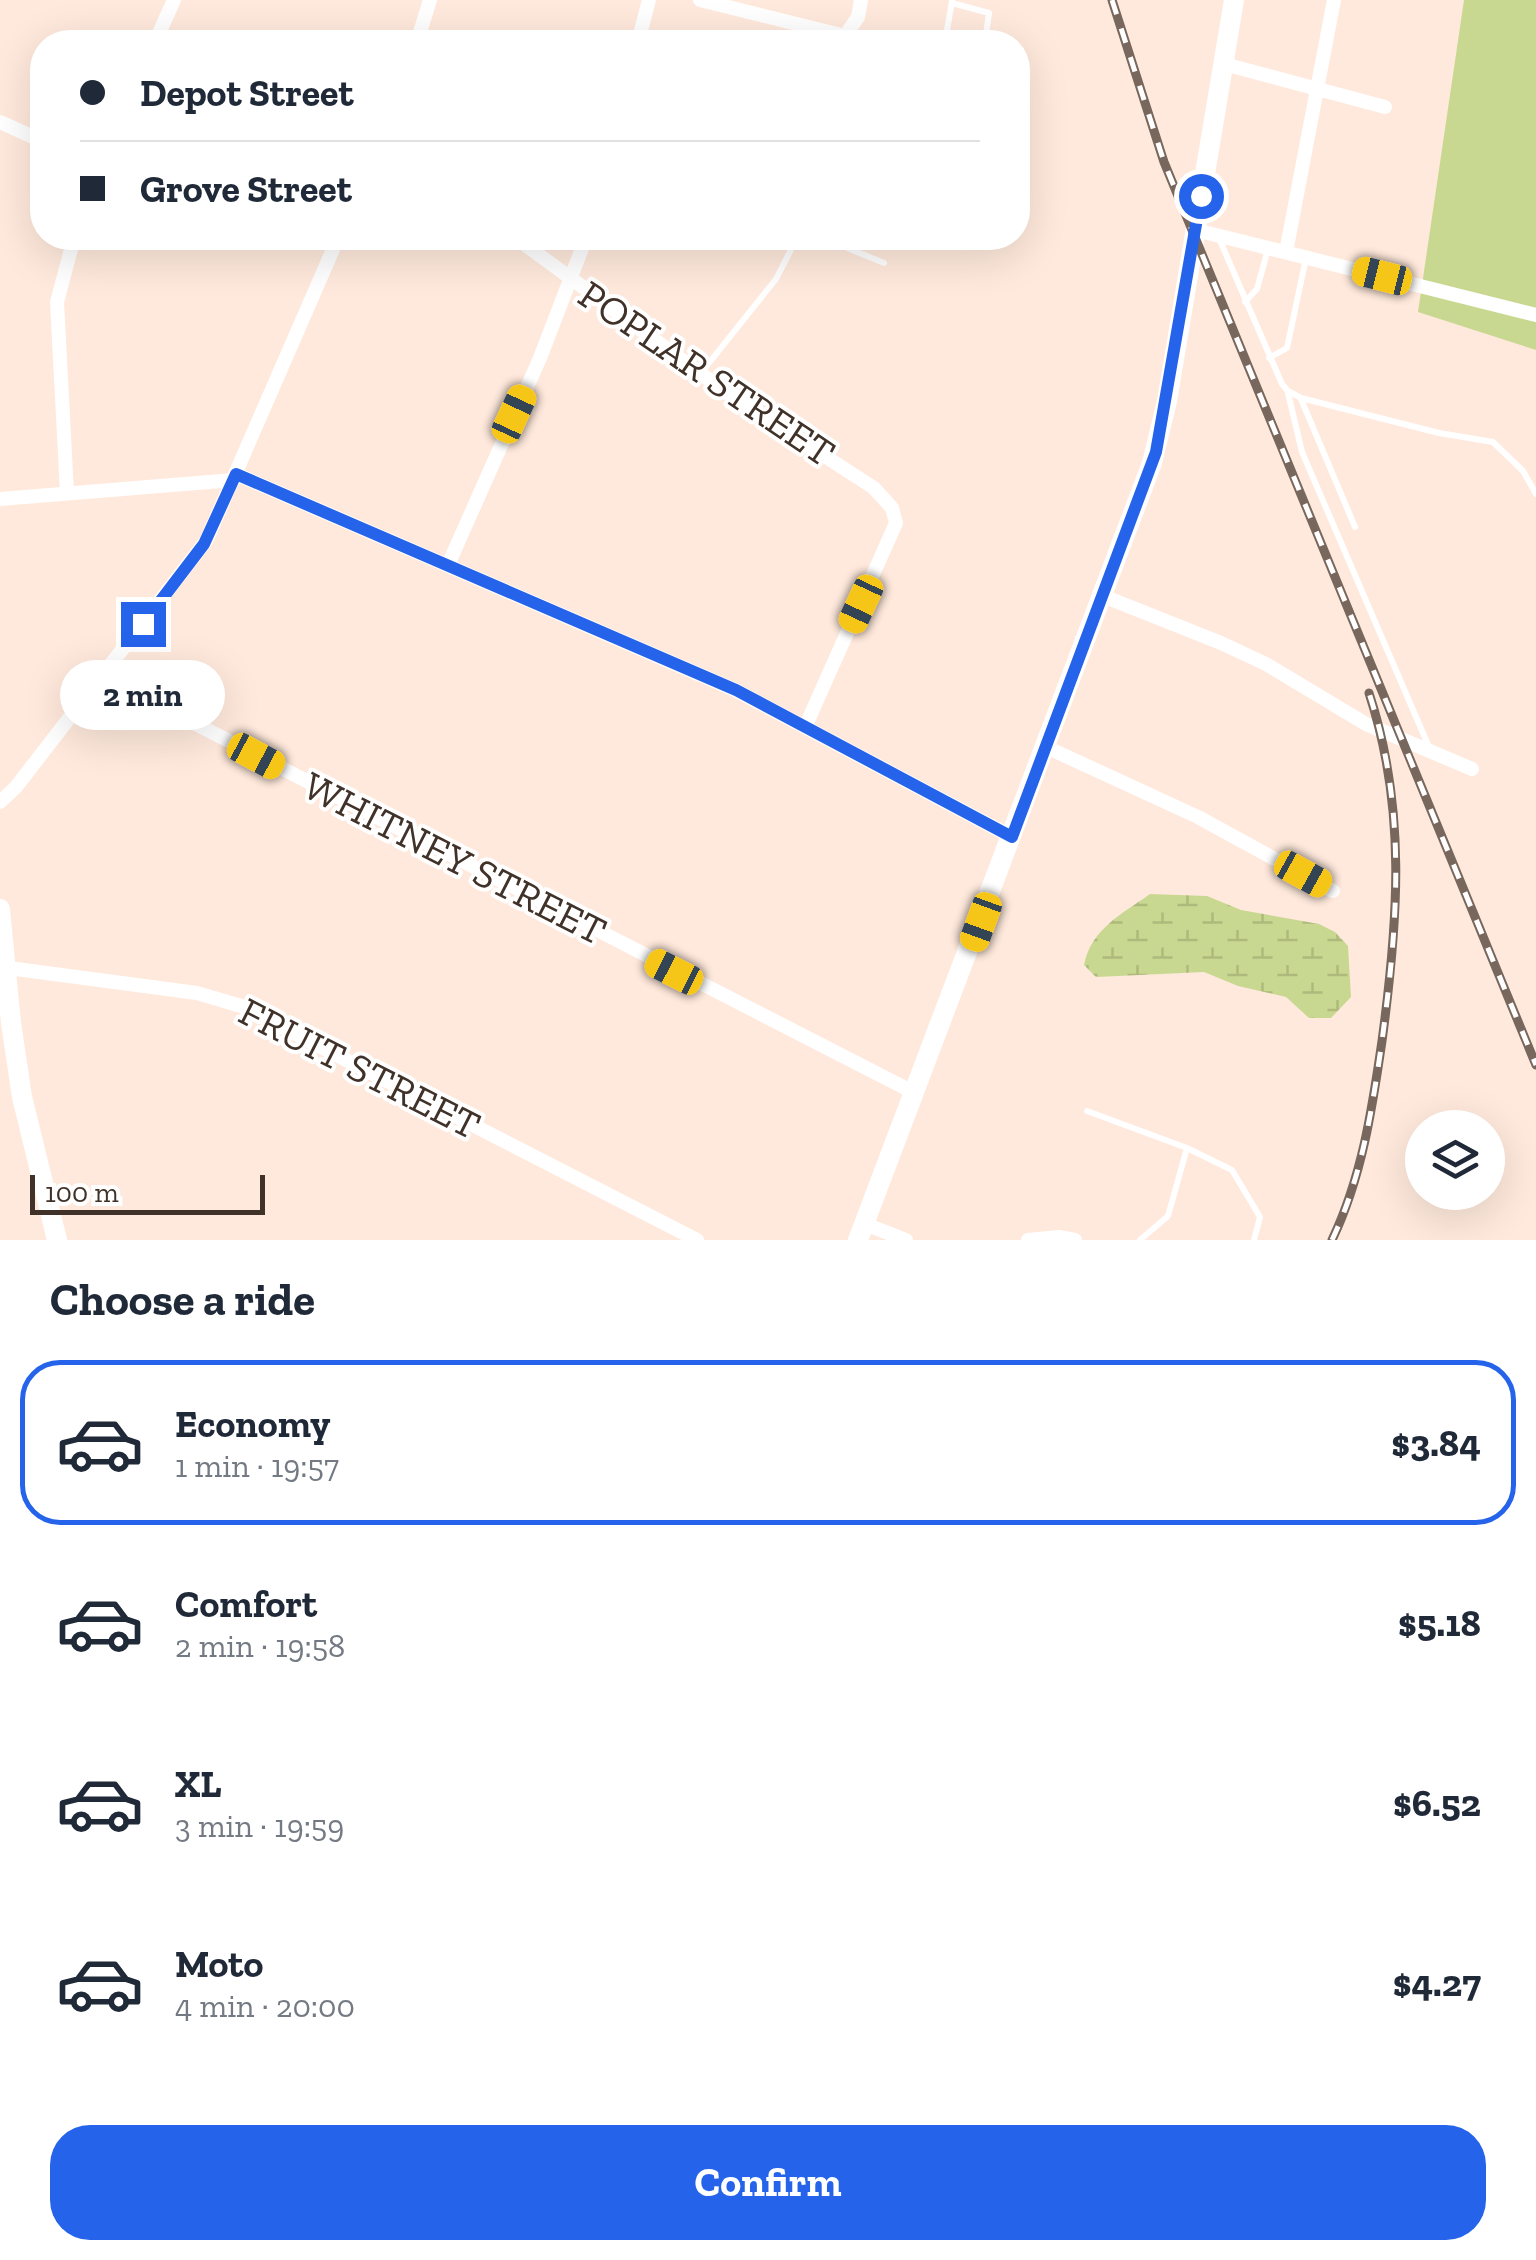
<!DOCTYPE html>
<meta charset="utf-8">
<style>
:root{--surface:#fff;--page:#f6f6f7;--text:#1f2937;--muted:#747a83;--line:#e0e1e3;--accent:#2563eb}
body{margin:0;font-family:"Zilla Slab",serif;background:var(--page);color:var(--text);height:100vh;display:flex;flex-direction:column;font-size:38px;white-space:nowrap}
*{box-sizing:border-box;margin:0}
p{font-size:32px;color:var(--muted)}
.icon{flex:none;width:55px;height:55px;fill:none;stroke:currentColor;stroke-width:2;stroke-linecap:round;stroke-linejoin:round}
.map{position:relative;height:1240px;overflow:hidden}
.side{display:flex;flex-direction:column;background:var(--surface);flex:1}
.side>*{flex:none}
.hud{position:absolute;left:30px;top:30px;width:1000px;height:220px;border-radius:40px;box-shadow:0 10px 40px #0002;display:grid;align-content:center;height:220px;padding:0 50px;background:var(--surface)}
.fabs{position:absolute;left:1405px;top:1110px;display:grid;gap:20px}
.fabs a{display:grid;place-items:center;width:100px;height:100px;border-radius:50%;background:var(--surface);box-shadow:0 10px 40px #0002;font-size:50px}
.scale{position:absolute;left:30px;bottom:25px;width:235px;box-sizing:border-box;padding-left:10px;border:5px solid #403229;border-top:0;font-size:28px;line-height:35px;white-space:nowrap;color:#403229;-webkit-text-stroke:8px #fff;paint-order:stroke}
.end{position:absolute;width:45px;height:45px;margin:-22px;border:12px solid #2563eb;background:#fff;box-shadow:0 0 0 5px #fff}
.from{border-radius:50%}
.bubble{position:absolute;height:70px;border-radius:35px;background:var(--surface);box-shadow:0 10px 40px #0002;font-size:32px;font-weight:800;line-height:70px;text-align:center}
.car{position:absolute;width:30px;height:60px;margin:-30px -15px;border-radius:12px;box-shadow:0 0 8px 2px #0007;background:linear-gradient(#f5c518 24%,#345 0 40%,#f5c518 0 76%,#345 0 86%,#f5c518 0)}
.hud b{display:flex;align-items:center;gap:35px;height:95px;font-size:38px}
.hud b+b{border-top:2px solid var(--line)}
.hud i{width:25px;height:25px;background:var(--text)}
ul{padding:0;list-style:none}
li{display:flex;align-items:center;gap:30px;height:165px;margin:0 20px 15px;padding:0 30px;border:5px solid transparent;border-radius:40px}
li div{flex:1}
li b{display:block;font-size:38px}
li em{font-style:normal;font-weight:800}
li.selected{border-color:var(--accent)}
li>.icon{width:90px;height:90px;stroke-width:1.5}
h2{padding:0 50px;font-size:45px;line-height:120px}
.primary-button{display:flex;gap:20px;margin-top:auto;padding:20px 50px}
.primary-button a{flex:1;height:115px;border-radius:40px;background:var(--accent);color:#fff;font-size:40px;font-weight:800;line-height:115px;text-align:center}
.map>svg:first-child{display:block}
.wetland{fill:url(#wetland-marsh)}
.park{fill:#c9d890}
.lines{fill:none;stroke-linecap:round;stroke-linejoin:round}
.lane{stroke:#fff;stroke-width:6}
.street{stroke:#fff;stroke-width:14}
.secondary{stroke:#fff;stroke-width:20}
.rail-casing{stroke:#78675d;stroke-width:9}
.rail{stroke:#fff;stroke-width:5;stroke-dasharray:15;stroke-linecap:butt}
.route{stroke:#2563eb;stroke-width:12}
.labels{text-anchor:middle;stroke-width:8;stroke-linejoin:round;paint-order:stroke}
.street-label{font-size:40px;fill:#403229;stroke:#fff}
</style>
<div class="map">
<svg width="1536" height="1240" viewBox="0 0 1536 1240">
<defs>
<pattern id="wetland-marsh" width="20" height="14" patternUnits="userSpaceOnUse" patternTransform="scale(2.5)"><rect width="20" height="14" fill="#c9d890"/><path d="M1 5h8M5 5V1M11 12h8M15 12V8" fill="none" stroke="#aeba7c"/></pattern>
</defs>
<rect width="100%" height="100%" fill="#ffe9dc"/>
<path class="wetland" d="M1150,894l57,2 34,14 78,14 16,8 13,14 3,51 -20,21h-22l-23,-21 -48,-11 -34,-14 -108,5 -12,-12c7,-36 38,-51 66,-71z"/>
<path class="park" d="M1464,0h72v350l-118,-38z"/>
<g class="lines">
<g class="lane">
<path d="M952,3l37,10 -4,29"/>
<path d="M945,42l7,-41"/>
<path d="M1218,236l64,148 6,7 13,7 138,35 54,9 30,29 13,23"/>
<path d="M823,238l61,25"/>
<path d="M1245,302l12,-13 11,-40"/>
<path d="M1269,358l18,-10 19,-90"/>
<path d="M701,373l75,-94 21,-41"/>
<path d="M1288,393l14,59 127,295"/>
<path d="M1301,399l54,128"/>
<path d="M1087,1111l100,37 -19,68 -28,24"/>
<path d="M1187,1148l45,22 28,47 -6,23"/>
</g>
<g class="street">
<path d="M700,0l145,36 13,-19 3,-17"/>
<path d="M155,42l19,-42"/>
<path d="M417,42l13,-42"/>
<path d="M638,42l11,-42"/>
<path d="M1224,64l161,43"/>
<path d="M0,122l42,19"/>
<path d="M1196,230l340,85"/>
<path d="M516,238l207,152 151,98 18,20 4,15 -90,202"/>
<path d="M1286,252l48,-252"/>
<path d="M236,474l499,216 277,147"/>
<path d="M67,493l-10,-191 17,-64"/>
<path d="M0,499l234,-19"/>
<path d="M448,565l92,-207 46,-120"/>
<path d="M1103,596l118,47 45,21 100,60 106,45"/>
<path d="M102,676l813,417"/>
<path d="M1046,747l152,70 135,74"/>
<path d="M0,802l16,-15 190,-246 132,-303"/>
<path d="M1,967l196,26 44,13 456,234"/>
<path d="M865,1224l41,16"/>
<path d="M1028,1240l31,-3 16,3"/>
</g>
<g class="secondary">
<path d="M0,909l11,114 11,74 35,143"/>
<path d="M858,1240l294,-777 15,-62 67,-401"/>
</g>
<defs>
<g id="rail">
<path d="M1112,0l52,162 372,903"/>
<path d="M1332,1240c30,-63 40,-130 50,-199 16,-119 25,-232 -13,-348"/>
</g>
</defs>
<use href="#rail" class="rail-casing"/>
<use href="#rail" class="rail"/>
</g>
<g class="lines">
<path class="route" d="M143,624l61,-80 32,-70 500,216 276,147 144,-385 45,-256"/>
</g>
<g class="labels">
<g class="street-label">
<text transform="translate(707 373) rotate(34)" y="14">POPLAR STREET</text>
<text transform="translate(455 858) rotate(27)" y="14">WHITNEY STREET</text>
<text transform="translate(360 1068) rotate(27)" y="14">FRUIT STREET</text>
</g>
</g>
</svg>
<div class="fabs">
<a><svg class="icon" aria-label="layers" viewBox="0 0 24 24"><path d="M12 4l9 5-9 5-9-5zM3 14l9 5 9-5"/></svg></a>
</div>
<div class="scale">100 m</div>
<i class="end from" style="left:1201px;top:196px"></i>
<i class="end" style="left:143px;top:624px"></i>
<div class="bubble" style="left:60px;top:660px;width:165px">2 min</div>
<i class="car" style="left:1382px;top:276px;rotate:284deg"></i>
<i class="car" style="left:514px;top:414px;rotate:25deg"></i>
<i class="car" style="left:861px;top:604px;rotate:205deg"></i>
<i class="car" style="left:256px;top:756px;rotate:118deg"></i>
<i class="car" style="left:1303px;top:874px;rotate:119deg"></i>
<i class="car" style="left:981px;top:922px;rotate:200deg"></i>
<i class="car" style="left:674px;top:972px;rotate:297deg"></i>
<div class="hud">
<b><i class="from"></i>Depot Street</b>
<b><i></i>Grove Street</b>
</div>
</div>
<section class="side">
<h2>Choose a ride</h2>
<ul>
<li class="selected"><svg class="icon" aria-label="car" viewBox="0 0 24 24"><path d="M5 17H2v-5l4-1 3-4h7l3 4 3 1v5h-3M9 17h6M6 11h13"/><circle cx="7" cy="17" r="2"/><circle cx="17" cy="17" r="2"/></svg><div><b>Economy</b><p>1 min · 19:57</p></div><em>$3.84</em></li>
<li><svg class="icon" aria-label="car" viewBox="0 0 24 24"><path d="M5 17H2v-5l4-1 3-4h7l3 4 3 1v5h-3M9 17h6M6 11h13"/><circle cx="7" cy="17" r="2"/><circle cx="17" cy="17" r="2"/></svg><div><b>Comfort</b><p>2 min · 19:58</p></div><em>$5.18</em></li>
<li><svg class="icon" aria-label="car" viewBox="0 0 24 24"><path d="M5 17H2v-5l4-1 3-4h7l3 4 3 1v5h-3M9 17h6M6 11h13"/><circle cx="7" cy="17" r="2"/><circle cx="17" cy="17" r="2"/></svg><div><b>XL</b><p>3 min · 19:59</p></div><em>$6.52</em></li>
<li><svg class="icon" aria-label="car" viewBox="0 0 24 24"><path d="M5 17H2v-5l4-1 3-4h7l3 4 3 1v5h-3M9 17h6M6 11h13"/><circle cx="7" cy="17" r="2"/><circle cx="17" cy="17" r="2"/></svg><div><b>Moto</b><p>4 min · 20:00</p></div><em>$4.27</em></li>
</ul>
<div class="primary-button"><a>Confirm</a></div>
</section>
